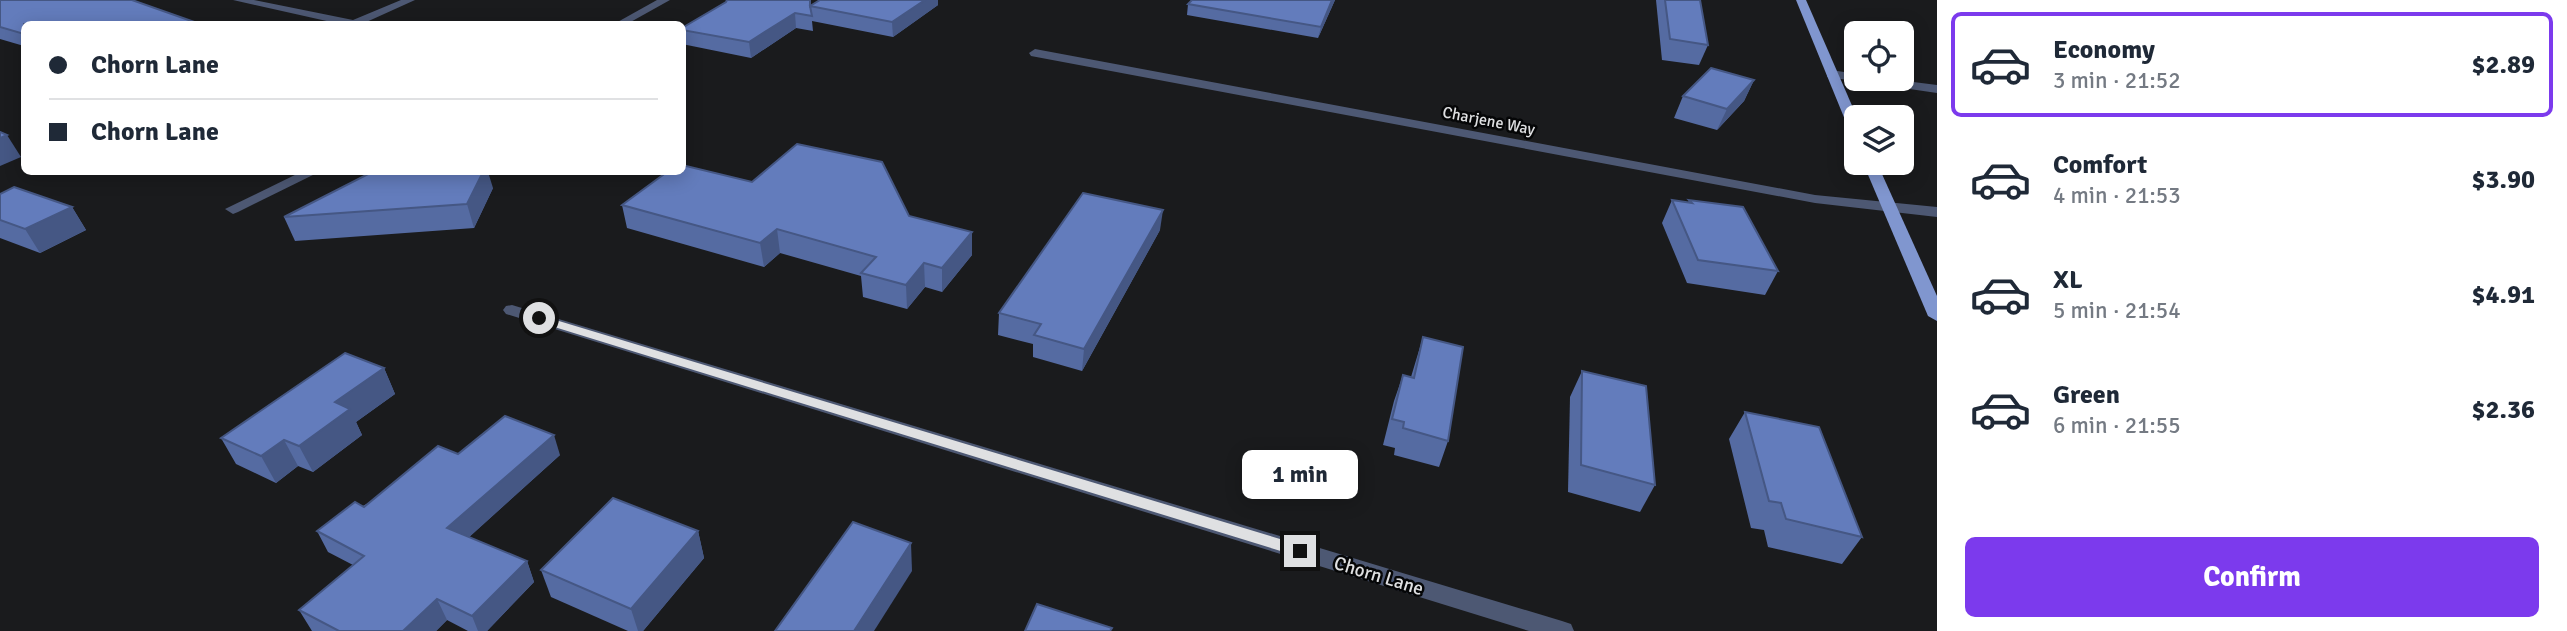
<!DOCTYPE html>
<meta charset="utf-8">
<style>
:root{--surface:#fff;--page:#f6f6f7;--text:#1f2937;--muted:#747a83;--line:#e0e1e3;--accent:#7c3aed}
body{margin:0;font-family:Signika,sans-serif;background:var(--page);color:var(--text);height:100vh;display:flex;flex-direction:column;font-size:26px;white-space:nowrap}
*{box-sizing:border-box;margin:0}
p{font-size:23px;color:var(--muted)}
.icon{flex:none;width:38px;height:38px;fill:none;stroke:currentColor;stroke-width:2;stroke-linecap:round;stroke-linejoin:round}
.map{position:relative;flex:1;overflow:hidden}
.side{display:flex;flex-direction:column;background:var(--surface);width:630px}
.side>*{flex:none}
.top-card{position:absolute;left:21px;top:21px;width:665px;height:154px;border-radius:10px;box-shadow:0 4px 18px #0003;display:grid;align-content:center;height:154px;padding:0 28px;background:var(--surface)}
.fabs{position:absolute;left:1844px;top:21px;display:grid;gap:14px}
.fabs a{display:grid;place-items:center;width:70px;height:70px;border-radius:10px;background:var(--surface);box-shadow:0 4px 18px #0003;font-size:35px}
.end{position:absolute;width:32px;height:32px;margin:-16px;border:9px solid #dfe0e2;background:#111;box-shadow:0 0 0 4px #111}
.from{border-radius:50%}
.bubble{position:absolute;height:49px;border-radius:10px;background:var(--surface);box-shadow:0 4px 18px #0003;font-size:23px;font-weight:700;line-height:49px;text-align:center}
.top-card b{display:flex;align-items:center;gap:24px;height:66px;font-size:26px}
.top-card b+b{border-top:2px solid var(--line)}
.top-card i{width:18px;height:18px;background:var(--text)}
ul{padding:12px 0 0;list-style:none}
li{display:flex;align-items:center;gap:21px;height:105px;margin:0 14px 10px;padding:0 14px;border:4px solid transparent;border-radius:10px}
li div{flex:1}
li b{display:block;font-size:26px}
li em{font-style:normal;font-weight:700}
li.current{border-color:var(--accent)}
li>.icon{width:63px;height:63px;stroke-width:1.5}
.action{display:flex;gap:14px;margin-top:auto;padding:14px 28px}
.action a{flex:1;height:80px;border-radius:10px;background:var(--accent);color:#fff;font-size:28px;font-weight:700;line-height:80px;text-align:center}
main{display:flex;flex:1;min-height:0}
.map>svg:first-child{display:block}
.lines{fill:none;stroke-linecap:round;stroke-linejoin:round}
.minor{fill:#4d5873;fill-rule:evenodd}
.major{fill:#8096cf;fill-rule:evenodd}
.wall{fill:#556ba2}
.shaded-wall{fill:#455784}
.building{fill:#637cbc;stroke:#455784;stroke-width:2}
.route{fill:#dfe0e2}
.labels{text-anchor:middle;stroke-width:5;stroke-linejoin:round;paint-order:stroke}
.far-street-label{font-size:16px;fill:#dfe0e2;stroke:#050607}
.street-label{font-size:19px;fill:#dfe0e2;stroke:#050607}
</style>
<main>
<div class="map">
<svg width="1937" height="631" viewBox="0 0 1937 631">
<rect width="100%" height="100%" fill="#1a1b1d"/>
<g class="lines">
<g class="minor">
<path d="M233,0h21l99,20 48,-20h14l-53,24h-22z"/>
<path d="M657,0h13l-43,24h-13z"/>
<path d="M1035,49l780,146 122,12v10l-122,-14 -784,-147 -2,-3z"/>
<path d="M1831,70l26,4v5h33l47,6v8l-110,-16v-6z"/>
<path d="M301,172h18l-81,40 -5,2 -8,-5z"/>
<path d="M512,305l1050,316 9,3 3,7h-45l-1023,-317 -3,-4 3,-4z"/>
</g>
<g class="major">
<path d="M1796,0h10l51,117v19l-7,-4z"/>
<path d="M1863,163h14l60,133v25l-9,-5z"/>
</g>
</g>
<g class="wall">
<path d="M0,0l24,24v22l-24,-7z"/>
<path d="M820,0h118v5l-45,32 -81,-16 1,10 -17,-3 -45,30 -69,-14v-16l44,-26 84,4z"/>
<path d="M1335,0l-17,38 -131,-23 1,-11z"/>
<path d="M1656,0h44l8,45 -9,20 -37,-5z"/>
<path d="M1754,80l-10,21 -27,29 -43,-12 9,-22z"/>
<path d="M493,188l-19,40 -179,13 -11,-24z"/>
<path d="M0,194l72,13 14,23 -46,23 -40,-15z"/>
<path d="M1672,200l16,3 1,-3 89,71 -13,24 -78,-12 -25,-60z"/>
<path d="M622,205l287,11 63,16v23l-30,37 -17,-5 -18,22 -44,-12 -2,-21 -81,-23 -16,14 -137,-39z"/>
<path d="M1160,230l-78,141 -49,-14v-13l-35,-9 1,-22z"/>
<path d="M1423,337l25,104 -9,26 -45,-12 1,-7 -12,-3 11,-44 9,-26 8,2z"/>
<path d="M384,368l11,26 -39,28 6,13 -49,37 -15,-6 -22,17 -40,-19 -15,-26z"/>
<path d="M1582,371l73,114 -15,27 -72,-20 2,-95z"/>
<path d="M1745,412l117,125 -20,27 -74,-17 -4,-17 -13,-2 -22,-89z"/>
<path d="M458,454l102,1 -91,82 58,24 7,21 -47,49h-19l-21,-11 -11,11h-124l-13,-21 54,-45 -25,-13 -11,-21z"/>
<path d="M698,531l6,27 -61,73h-15l-77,-34 -10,-27z"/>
</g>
<g class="shaded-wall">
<path d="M925,0h13v5l-45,32 -1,-15z"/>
<path d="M1332,0h3l-17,38 3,-11z"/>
<path d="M795,13l1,15 -45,30 -2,-16z"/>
<path d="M1754,80l-10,21 -27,29 10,-21z"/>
<path d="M7,135l14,22 -21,9v-28z"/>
<path d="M483,172h5l5,16 -19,40 -7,-24z"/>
<path d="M72,207l14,23 -46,23 -15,-24z"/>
<path d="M1163,210l-3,20 -78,141 2,-22z"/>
<path d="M777,229l3,24 -16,14 -4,-24z"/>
<path d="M972,232v23l-30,37v-24z"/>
<path d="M924,263l1,24 -18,22 -1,-24z"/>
<path d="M384,368l11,26 -39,28 6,13 -49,37 -14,-26 36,-44z"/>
<path d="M554,435l6,20 -104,94 -9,-21z"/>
<path d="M284,440l14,26 -22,17 -15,-27z"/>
<path d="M698,531l6,27 -61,73h-5l-7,-22z"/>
<path d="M911,543l1,28 -38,60h-20z"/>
<path d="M527,561l7,21 -47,49h-9l-6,-15z"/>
<path d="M437,599l10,21 -11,11h-33z"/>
</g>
<g class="building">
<path d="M0,0h132l68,24h-176v10l-24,-7z"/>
<path d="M727,0h83v6l10,-6h105l-33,22 -82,-16 2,10 -17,-3 -46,29 -67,-12v-2l44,-26z"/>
<path d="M1192,0h140l-11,27 -133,-23z"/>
<path d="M1665,0h35l8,45 -38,-6z"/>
<path d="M1711,68l43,12 -27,29 -44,-13z"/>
<path d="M0,132l7,3 -7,3z"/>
<path d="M797,144l85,18 27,54 63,16 -30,36 -18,-5 -18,22 -45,-12 15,-16 -99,-28 -17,14 -138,-38 45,-33h15v-7l70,17z"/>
<path d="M372,172h111l-16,32 -183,13z"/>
<path d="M14,187l58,20 -47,22 -25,-9v-26z"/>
<path d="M1083,193l80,17 -79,139 -50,-14 7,-11 -42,-11z"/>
<path d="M1672,200l20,3 -3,-3 54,7 35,64 -80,-11z"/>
<path d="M1423,337l40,10 -15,94 -45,-13 1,-6 -12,-3 11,-44 11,3z"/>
<path d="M345,353l39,15 -49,34 15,7 -51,37 -15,-6 -23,16 -40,-18z"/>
<path d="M1582,371l64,15 9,99 -74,-20z"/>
<path d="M1745,412l74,15 43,110 -76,-18 -5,-16 -12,-2z"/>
<path d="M505,416l49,19 -107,93 80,33 -55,55 -35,-17 -34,32h-64l-40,-21 65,-54 -47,-25 38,-29 9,5 74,-61 20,8z"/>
<path d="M613,498l85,33 -67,78 -90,-39z"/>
<path d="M853,522l58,21 -57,88h-79z"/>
<path d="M1037,604l75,24 -2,3h-85z"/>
</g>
<path class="route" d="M539,315l761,230 7,6 -7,6 -765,-236v-5z"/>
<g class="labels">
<g class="far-street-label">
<text transform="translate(1489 120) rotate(11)" y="6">Charjene Way</text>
</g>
<g class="street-label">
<text transform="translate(1379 575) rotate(17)" y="7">Chorn Lane</text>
</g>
</g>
</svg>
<div class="fabs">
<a><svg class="icon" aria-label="locate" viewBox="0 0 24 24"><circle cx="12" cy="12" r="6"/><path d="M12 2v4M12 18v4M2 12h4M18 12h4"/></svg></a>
<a><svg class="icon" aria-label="layers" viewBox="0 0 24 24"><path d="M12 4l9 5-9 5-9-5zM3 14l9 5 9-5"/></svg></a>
</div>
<i class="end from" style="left:539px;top:318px"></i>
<i class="end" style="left:1300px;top:551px"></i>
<div class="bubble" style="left:1242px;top:450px;width:116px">1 min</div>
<div class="top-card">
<b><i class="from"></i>Chorn Lane</b>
<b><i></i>Chorn Lane</b>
</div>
</div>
<section class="side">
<ul>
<li class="current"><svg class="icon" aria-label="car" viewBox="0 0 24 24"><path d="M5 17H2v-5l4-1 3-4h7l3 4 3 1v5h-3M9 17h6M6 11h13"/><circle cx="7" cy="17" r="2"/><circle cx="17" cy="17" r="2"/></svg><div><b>Economy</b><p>3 min · 21:52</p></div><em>$2.89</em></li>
<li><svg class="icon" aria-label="car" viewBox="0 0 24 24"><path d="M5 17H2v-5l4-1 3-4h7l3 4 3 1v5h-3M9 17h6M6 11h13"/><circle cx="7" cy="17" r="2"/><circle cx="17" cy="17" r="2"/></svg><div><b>Comfort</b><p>4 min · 21:53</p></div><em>$3.90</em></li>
<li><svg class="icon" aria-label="car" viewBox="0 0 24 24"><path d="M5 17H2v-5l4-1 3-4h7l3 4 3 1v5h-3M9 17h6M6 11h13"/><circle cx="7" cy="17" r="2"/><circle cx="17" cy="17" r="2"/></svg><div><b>XL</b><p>5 min · 21:54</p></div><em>$4.91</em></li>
<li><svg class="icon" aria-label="car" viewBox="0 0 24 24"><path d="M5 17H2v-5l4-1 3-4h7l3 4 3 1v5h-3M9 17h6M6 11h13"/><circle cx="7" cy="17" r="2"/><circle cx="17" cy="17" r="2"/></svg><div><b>Green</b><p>6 min · 21:55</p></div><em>$2.36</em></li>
</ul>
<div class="action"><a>Confirm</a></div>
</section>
</main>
